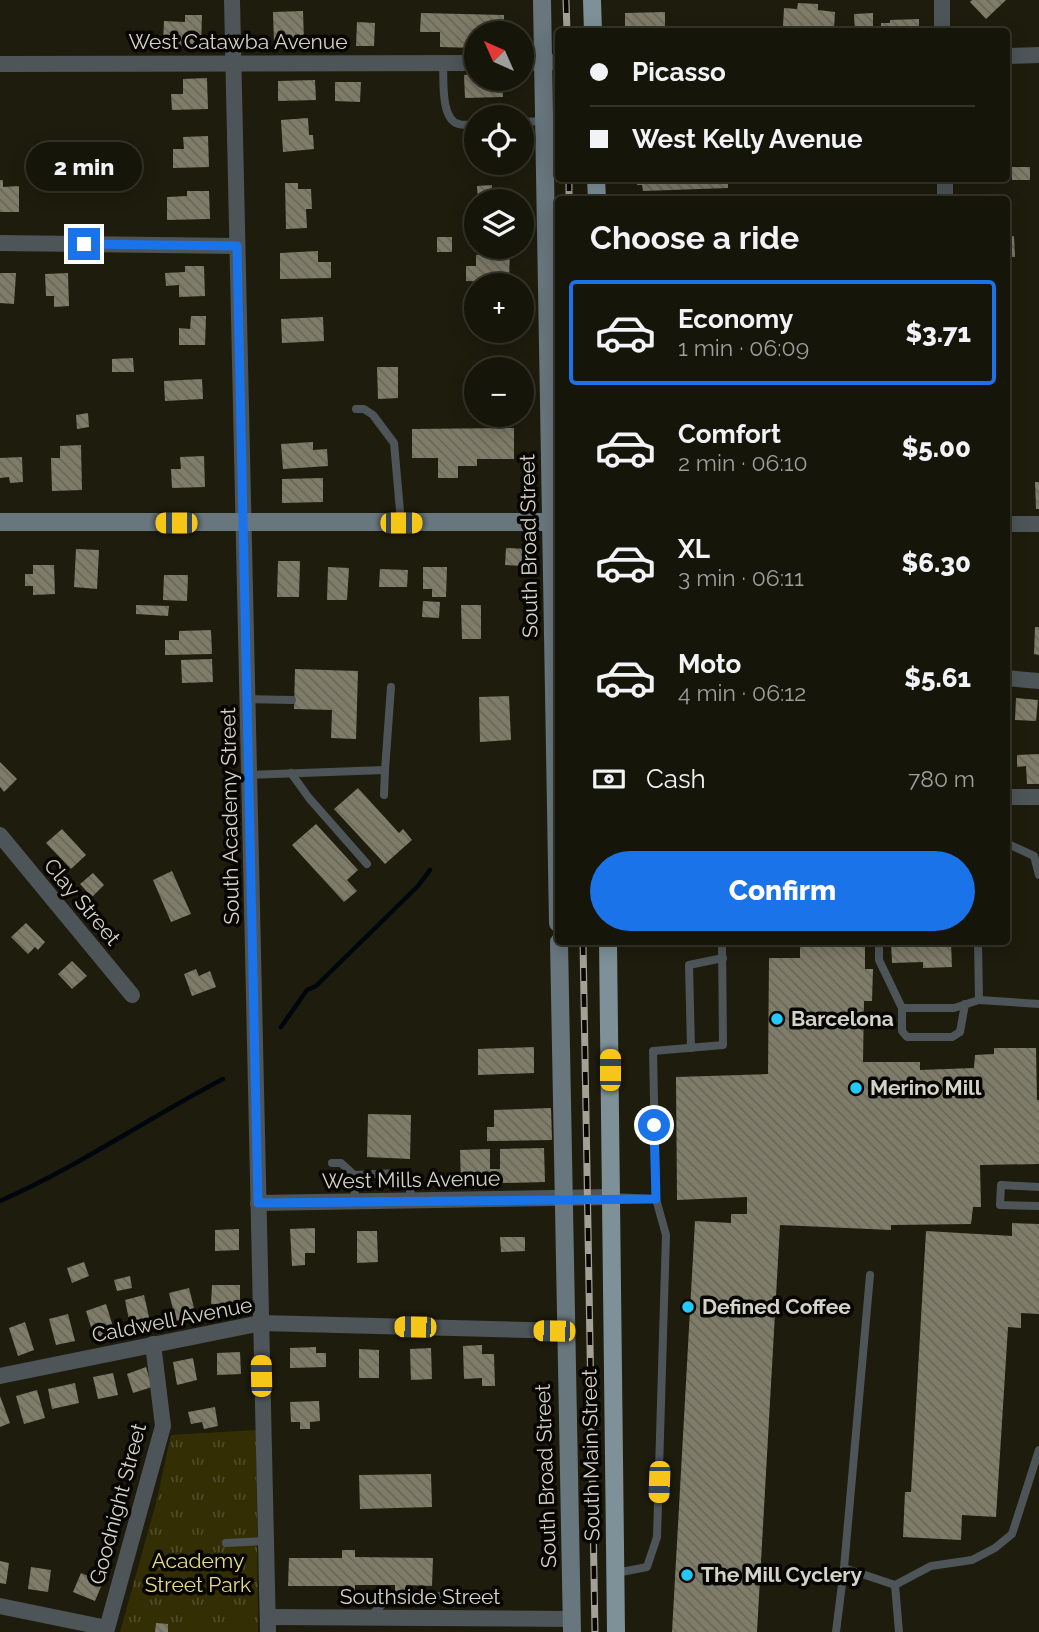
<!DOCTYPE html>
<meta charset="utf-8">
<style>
:root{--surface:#161509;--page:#232217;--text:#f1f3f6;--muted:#9e9f9c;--line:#35342a;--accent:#1a73e8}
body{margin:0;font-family:Raleway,sans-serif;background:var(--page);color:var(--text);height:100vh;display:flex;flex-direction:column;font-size:26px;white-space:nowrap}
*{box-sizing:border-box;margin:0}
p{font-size:23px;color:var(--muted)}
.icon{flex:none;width:38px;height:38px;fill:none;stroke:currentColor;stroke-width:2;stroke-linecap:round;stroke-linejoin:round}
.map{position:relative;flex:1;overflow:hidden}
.drawer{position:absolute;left:555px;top:196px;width:455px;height:749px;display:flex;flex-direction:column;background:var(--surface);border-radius:7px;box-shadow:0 4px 18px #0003,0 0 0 2px var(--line)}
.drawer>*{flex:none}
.top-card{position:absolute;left:555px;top:28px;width:455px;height:154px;border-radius:7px;box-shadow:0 4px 18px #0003,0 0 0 2px var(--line);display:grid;align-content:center;height:154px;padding:0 35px;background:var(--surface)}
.needle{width:46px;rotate:315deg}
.tools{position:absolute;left:464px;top:21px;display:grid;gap:14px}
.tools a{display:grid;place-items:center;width:70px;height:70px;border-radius:50%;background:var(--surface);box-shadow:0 4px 18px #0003,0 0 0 2px var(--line);font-size:35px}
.end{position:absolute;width:32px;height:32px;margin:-16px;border:9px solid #1a73e8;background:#fff;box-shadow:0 0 0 4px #fff}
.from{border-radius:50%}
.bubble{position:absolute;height:49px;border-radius:24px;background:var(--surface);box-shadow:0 4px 18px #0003,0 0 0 2px var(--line);font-size:23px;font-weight:800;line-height:49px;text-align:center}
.car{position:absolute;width:21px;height:42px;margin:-21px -10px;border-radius:9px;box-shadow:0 0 5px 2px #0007;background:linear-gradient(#f5c518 24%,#345 0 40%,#f5c518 0 76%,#345 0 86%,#f5c518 0)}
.top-card b{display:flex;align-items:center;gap:24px;height:66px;font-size:26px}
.top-card b+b{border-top:2px solid var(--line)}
.top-card i{width:18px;height:18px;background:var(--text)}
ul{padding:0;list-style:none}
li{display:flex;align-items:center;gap:21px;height:105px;margin:0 14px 10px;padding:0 21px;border:4px solid transparent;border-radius:7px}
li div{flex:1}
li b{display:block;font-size:26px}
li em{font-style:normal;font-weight:800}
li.active{border-color:var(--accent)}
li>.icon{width:63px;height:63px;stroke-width:1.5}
h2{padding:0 35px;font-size:32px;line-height:84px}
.pay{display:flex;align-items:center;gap:18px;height:77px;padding:0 35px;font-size:26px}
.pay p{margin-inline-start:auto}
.action{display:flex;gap:14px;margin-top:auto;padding:14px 35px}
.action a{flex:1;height:80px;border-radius:42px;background:var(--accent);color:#fff;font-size:28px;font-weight:800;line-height:80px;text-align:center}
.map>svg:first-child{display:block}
.grass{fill:url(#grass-tufts)}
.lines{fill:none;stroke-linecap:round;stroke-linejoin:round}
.stream{stroke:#00060d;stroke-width:4.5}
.building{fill:url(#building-back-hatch)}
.lane{stroke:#4d5559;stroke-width:8}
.street{stroke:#4d5559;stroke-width:16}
.secondary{stroke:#68767d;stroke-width:18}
.primary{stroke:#7e9098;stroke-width:18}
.rail-casing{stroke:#a3a195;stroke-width:7}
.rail{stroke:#070602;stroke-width:4.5;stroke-dasharray:13;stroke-linecap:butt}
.route{stroke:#1a73e8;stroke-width:9}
.poi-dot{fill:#22c9fe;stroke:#070602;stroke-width:2.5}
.labels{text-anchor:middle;stroke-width:7;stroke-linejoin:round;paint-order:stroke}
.street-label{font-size:21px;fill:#d4d3c8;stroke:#070602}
.poi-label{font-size:21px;font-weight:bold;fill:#d4d3c8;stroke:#070602;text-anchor:start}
.park-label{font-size:21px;fill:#e8db86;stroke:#070602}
</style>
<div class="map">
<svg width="1039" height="1632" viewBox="0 0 1039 1632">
<defs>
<pattern id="grass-tufts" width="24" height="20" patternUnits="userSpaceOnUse" patternTransform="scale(1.75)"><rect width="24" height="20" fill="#342e05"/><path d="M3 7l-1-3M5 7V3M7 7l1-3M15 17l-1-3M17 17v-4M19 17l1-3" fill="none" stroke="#504b28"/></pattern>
<pattern id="building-back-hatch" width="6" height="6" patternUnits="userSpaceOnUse" patternTransform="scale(1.75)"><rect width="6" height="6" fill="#7f7c69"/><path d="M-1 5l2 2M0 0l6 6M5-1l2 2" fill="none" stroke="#696759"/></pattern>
</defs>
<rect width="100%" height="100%" fill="#1e1c0c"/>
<path class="grass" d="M256,1430l2,202h-138l36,-129 15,-68z"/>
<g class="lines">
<g class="stream">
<path d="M281,1027l26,-37 9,-4 102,-100 12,-16"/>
<path d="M0,1201c78,-34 148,-83 223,-122"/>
</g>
</g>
<g class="building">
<path d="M972,0h34l-20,19 -16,-17z"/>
<path d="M798,3l20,1v6l17,2 -1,17 -22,-2v5h-19l1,-5 -11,-1 1,-18 13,1z"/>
<path d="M303,11l1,30 -30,1 -1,-30z"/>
<path d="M665,12v20h-40v-19z"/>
<path d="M421,13l83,2v18h-28v15l-36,-1v-15h-20z"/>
<path d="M873,13v19h-18l-1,-18z"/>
<path d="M185,15h17l-1,32 -38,-3 1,-23 21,1z"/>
<path d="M919,19v13h-38v-9h9v-3z"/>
<path d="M357,22l18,1 -1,23h-18z"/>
<path d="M476,74v5h26l1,18 -38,1 -1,-23z"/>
<path d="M207,78l1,31 -36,1 -1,-16h12v-15z"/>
<path d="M315,80l1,20 -38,1v-20z"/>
<path d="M335,82h26l-1,20 -25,-1z"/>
<path d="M308,118l1,17h4l1,14 -31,3 -2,-32z"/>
<path d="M208,136l1,31 -36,1v-19h11l-1,-12z"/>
<rect x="1012" y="167" width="18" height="13"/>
<path d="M637,178h91v10l-85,3 -1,-6h-5z"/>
<path d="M0,180h3v7l16,-1v26h-19z"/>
<path d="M285,183h13v6h13l1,20h-6l1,19 -21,1z"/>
<path d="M492,185v16h-14l-1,-15z"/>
<path d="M187,191h22l1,28 -43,1v-23l20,-1z"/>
<path d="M1006,236h8l1,21h-9z"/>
<rect x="437" y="237" width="15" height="15"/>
<path d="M489,249h21l-1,33 -43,-1v-15h10v-11h13z"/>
<path d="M318,251v11h13v16l-51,1v-26z"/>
<path d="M185,266h19l1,30 -26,1v-12l-13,1 -1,-13 20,-1z"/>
<path d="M0,273h16l-2,31 -14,-1z"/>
<path d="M68,273l1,33 -15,1v-11h-8l-1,-22z"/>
<path d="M191,316h15l-1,29h-26v-17l11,1z"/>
<path d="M323,317l1,24 -42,2 -1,-24z"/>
<path d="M133,358l1,14h-22v-13z"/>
<path d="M377,367h21v31l-20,1z"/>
<path d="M202,379l1,20 -38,2 -1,-20z"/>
<path d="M88,413l1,14 -12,2 -1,-14z"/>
<path d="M1006,421h4l1,18h-5z"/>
<path d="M514,428v31h-37v7h-19v12h-20v-20h-26v-29z"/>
<path d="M313,442v8l14,-1 1,17 -45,3 -2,-25z"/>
<path d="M81,445l1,45 -30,1 -1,-33h9v-12z"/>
<path d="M204,456l1,31 -33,1 -1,-19h10l-1,-12z"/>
<path d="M22,457l1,25 -13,1 -1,-6 -9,1v-20z"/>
<path d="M323,478v24l-41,1v-24z"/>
<path d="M1035,482h4v27h-3z"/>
<path d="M506,548l21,1v17l-22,-1z"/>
<path d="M76,549l23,1 -2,39 -23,-2z"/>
<path d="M278,561h22l-1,36h-22z"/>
<path d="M33,565h21l1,29 -22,1v-9h-8v-12h8z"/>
<path d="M328,567l21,1 -2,32h-20z"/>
<path d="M423,567h24l-1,30h-14v-8h-9z"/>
<path d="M380,569l28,1 -1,17h-28z"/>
<path d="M164,575h24l-1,26 -24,-1z"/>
<path d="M423,601l17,1 -1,16 -17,-1z"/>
<path d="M136,605l33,1 -1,10 -32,-2z"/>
<path d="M461,605h20v34h-19z"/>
<path d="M1035,627h4v28l-5,-1z"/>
<path d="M211,630l1,24 -47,1v-15h14v-9z"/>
<path d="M212,659l1,23 -31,1 -1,-23z"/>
<path d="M295,669l63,2 -2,68 -25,-1 1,-28 -38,-1z"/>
<path d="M509,696l2,44 -31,2 -1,-45z"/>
<path d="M1016,698l22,2 -2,21 -21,-1z"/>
<path d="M1039,754v30h-12l-1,-18 -9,1v-12z"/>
<path d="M0,762l17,17 -13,13 -4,-5z"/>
<path d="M358,788l41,45 4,-4 9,11 -27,24 -51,-55z"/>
<path d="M316,824l42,46 -11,10 10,11 -13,11 -52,-57z"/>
<path d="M62,829l24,26 -15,14 -25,-26z"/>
<path d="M172,871l19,43 -20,8 -18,-42z"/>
<path d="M93,873l11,12 -12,12 -12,-13z"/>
<path d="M26,923l19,19 -7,8 -3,-3 -7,7 -17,-17z"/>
<path d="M800,942h65v27h8l-1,32h-8l-1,61h57v8l54,-2 1,-13 19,-1v-6h42l1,52h2v64l-59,1 1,42h-8l-2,17 -80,1v5l-111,-5 -23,407h-85l23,-411 36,2v-9h16v-17l-70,3 -1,-123 92,-3 1,-116h31z"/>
<path d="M891,942h60l1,25 -29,1v-6l-31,1z"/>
<path d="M72,961l15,15 -15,13 -14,-15z"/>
<path d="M196,969l3,7 11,-5 6,16 -24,9 -8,-22z"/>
<path d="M534,1047v26l-56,2v-26z"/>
<path d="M551,1108l1,32 -65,1v-14h7v-17z"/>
<path d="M368,1114l43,1 -1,44 -43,-2z"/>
<path d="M544,1148l1,34 -84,2 -1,-34 30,-1v20h10v-20z"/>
<path d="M1012,1223l27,1v90l-18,-1v15l-13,-1 -12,190 -34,-2 -1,25 -58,-3 2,-45h6l15,-261 86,5z"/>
<path d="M315,1228v25h-10v12l-13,1 -2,-37z"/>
<path d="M239,1229v21l-24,1v-21z"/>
<path d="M357,1231h20l1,31 -21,1z"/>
<path d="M500,1237h25v14l-24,1z"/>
<path d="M84,1262l5,14 -17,7 -5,-15z"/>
<path d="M130,1276l2,12 -15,3 -3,-11z"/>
<path d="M212,1285h28v20l-29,-1z"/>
<path d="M189,1288l7,28 -20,5 -7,-28z"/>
<path d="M144,1295l7,31 -20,4 -6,-30z"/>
<path d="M106,1304l9,29 -20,7 -9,-29z"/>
<path d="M68,1314l7,27 -19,4 -7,-26z"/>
<path d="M25,1322l9,28 -16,6 -9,-28z"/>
<path d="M482,1345v9h12l1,32h-13v-8l-18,1 -1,-33z"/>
<path d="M316,1347v6h10v14l-36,1v-20z"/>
<path d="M431,1348l1,31 -21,1 -1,-31z"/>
<path d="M359,1349l20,1v28h-20z"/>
<path d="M240,1352l1,22 -24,1v-22z"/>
<path d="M193,1358l4,22 -20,5 -4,-23z"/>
<path d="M146,1367l6,20 -19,6 -6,-19z"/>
<path d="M113,1373l5,22 -20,4 -5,-22z"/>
<path d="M75,1383l4,20 -27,6 -4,-20z"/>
<path d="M37,1390l8,28 -21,6 -8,-28z"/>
<path d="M0,1396l10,27 -10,4z"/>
<path d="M319,1401l1,20 -10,1v7h-10v-7h-9l-1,-20z"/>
<path d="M215,1407l3,19 -14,3 -2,-7 -11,2 -3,-12z"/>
<path d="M431,1474l1,33 -72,2 -1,-34z"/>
<path d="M342,1550h13v7l78,1 -1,28 -26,-1v17h-11v-17h-40v9h-13v-8h-54l1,-28h53z"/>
<path d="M0,1561l9,2 -3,21 -6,-1z"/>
<path d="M31,1567l20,3 -3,22 -20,-3z"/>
<path d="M81,1573l22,9 -8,19 -22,-9z"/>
<path d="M156,1623l12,1v8h-13z"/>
</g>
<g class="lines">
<g class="lane">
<path d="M443,63c1,15 -3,57 16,61 5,2 12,0 17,0"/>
<path d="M522,122l21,-1"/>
<path d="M356,409h8l9,6 21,28 7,79"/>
<path d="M248,699l44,1"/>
<path d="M291,773l18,25 58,66"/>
<path d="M250,775l135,-5 6,-83"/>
<path d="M384,795l1,-25"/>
<path d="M1006,843l28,13 5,19"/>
<path d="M879,942v18l23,48h52l25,-8"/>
<path d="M978,942l1,58 60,4"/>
<path d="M902,1008v23l5,6h45l8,-5 5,-28"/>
<path d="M691,1048l-2,-83 34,-7"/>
<path d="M332,1163h9l13,12"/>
<path d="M1039,1187l-38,-2 -1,20 39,1"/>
<path d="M611,1197l45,2"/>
<path d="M355,1201l-1,-26 44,-2 9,10 7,18"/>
<path d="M870,1275l-26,293 51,17 36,-19 41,-6 23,-12 17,-14 27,-84"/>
<path d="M226,1543l39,-2"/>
<path d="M616,1573l31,-6 10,-30 9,-302 -10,-36 -3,-148 70,-6 -1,-103"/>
<path d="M895,1585l4,47"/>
<path d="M372,1615l16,-17 7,-2h54"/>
<path d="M836,1632l8,-64"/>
</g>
<g class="street">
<path d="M232,0l36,1632"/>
<path d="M942,0v32"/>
<path d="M1006,56l33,-1"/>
<path d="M522,63l36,-1"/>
<path d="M0,64l476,-1"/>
<path d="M945,178v22"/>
<path d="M0,243l237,3"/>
<path d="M1006,524h33"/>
<path d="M1006,678l33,3"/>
<path d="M1006,797h33"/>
<path d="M0,835l132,160"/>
<path d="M258,1203l353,-6"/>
<path d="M0,1376l261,-53 304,8"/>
<path d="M0,1606l107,22"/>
<path d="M268,1617l304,2"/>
<path d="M106,1632l57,-206 -10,-82"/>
</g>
<g class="secondary">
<path d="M542,0l16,923"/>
<path d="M0,522h558"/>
<path d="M559,942l13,690"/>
</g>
<g class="primary">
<path d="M592,0l1,32"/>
<path d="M596,178l1,22"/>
<path d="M608,942l8,690"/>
</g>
<defs>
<g id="rail">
<path d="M566,0l1,32"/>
<path d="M569,178v22"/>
<path d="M583,942l12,690"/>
</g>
</defs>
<use href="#rail" class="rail-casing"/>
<use href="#rail" class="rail"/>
</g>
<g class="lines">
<path class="route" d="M84,244l153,2 21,957 398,-4 -2,-74"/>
</g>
<g class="poi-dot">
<circle cx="777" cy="1019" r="7"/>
<circle cx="856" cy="1088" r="7"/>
<circle cx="688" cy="1307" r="7"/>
<circle cx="687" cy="1575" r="7"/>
</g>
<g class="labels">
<g class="street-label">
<text x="238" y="49">West Catawba Avenue</text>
<text transform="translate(529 546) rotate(-91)" y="7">South Broad Street</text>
<text transform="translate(230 816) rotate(-91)" y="7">South Academy Street</text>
<text transform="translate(82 902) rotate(50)" y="7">Clay Street</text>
<text transform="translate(411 1180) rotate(-1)" y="7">West Mills Avenue</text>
<text transform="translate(172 1320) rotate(-11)" y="7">Caldwell Avenue</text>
<text transform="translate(591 1455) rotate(-91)" y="7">South Main Street</text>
<text transform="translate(546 1476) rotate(-92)" y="7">South Broad Street</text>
<text transform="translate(118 1504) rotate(-75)" y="7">Goodnight Street</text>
<text x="420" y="1604">Southside Street</text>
</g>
<g class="poi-label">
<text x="791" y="1026">Barcelona</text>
<text x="870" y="1095">Merino Mill</text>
<text x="702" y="1314">Defined Coffee</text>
<text x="701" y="1582">The Mill Cyclery</text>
</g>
<g class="park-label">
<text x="198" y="1568">Academy<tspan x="198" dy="24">Street Park</tspan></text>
</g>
</g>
</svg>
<div class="tools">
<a><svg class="needle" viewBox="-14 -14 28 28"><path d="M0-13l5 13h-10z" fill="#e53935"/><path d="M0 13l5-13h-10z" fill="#9e9f9c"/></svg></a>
<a><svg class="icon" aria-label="locate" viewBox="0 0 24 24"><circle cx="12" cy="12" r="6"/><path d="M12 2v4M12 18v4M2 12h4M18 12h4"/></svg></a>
<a><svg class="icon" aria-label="layers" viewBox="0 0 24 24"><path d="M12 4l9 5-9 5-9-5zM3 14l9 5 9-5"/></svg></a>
<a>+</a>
<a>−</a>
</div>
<i class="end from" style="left:654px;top:1125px"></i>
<i class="end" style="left:84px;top:244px"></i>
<div class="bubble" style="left:26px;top:142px;width:116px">2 min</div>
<i class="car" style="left:176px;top:523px;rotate:270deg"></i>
<i class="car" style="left:401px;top:523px;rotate:90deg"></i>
<i class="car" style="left:610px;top:1070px;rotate:0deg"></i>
<i class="car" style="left:415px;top:1327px;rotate:271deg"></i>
<i class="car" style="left:554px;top:1331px;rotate:271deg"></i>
<i class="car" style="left:261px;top:1376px;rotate:359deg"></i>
<i class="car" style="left:659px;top:1482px;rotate:182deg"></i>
<div class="top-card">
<b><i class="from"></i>Picasso</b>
<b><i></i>West Kelly Avenue</b>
</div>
<section class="drawer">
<h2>Choose a ride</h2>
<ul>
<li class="active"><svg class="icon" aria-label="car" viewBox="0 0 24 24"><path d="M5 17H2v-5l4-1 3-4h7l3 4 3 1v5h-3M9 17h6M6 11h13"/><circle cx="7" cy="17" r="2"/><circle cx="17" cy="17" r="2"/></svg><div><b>Economy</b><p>1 min · 06:09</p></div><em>$3.71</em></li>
<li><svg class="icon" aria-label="car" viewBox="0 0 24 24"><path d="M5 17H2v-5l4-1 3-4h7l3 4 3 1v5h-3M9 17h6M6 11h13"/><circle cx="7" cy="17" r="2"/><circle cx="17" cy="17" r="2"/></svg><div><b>Comfort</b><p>2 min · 06:10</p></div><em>$5.00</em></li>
<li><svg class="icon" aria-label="car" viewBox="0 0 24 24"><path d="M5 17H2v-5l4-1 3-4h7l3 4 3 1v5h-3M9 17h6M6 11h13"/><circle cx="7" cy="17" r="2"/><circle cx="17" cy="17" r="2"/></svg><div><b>XL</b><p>3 min · 06:11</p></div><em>$6.30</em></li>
<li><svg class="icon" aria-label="car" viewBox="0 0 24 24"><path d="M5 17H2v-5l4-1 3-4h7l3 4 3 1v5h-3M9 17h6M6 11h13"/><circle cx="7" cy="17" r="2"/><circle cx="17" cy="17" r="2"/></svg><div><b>Moto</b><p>4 min · 06:12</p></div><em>$5.61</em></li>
</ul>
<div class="pay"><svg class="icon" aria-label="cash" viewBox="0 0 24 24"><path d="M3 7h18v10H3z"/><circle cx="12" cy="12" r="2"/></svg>Cash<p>780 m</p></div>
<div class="action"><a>Confirm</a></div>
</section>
</div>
